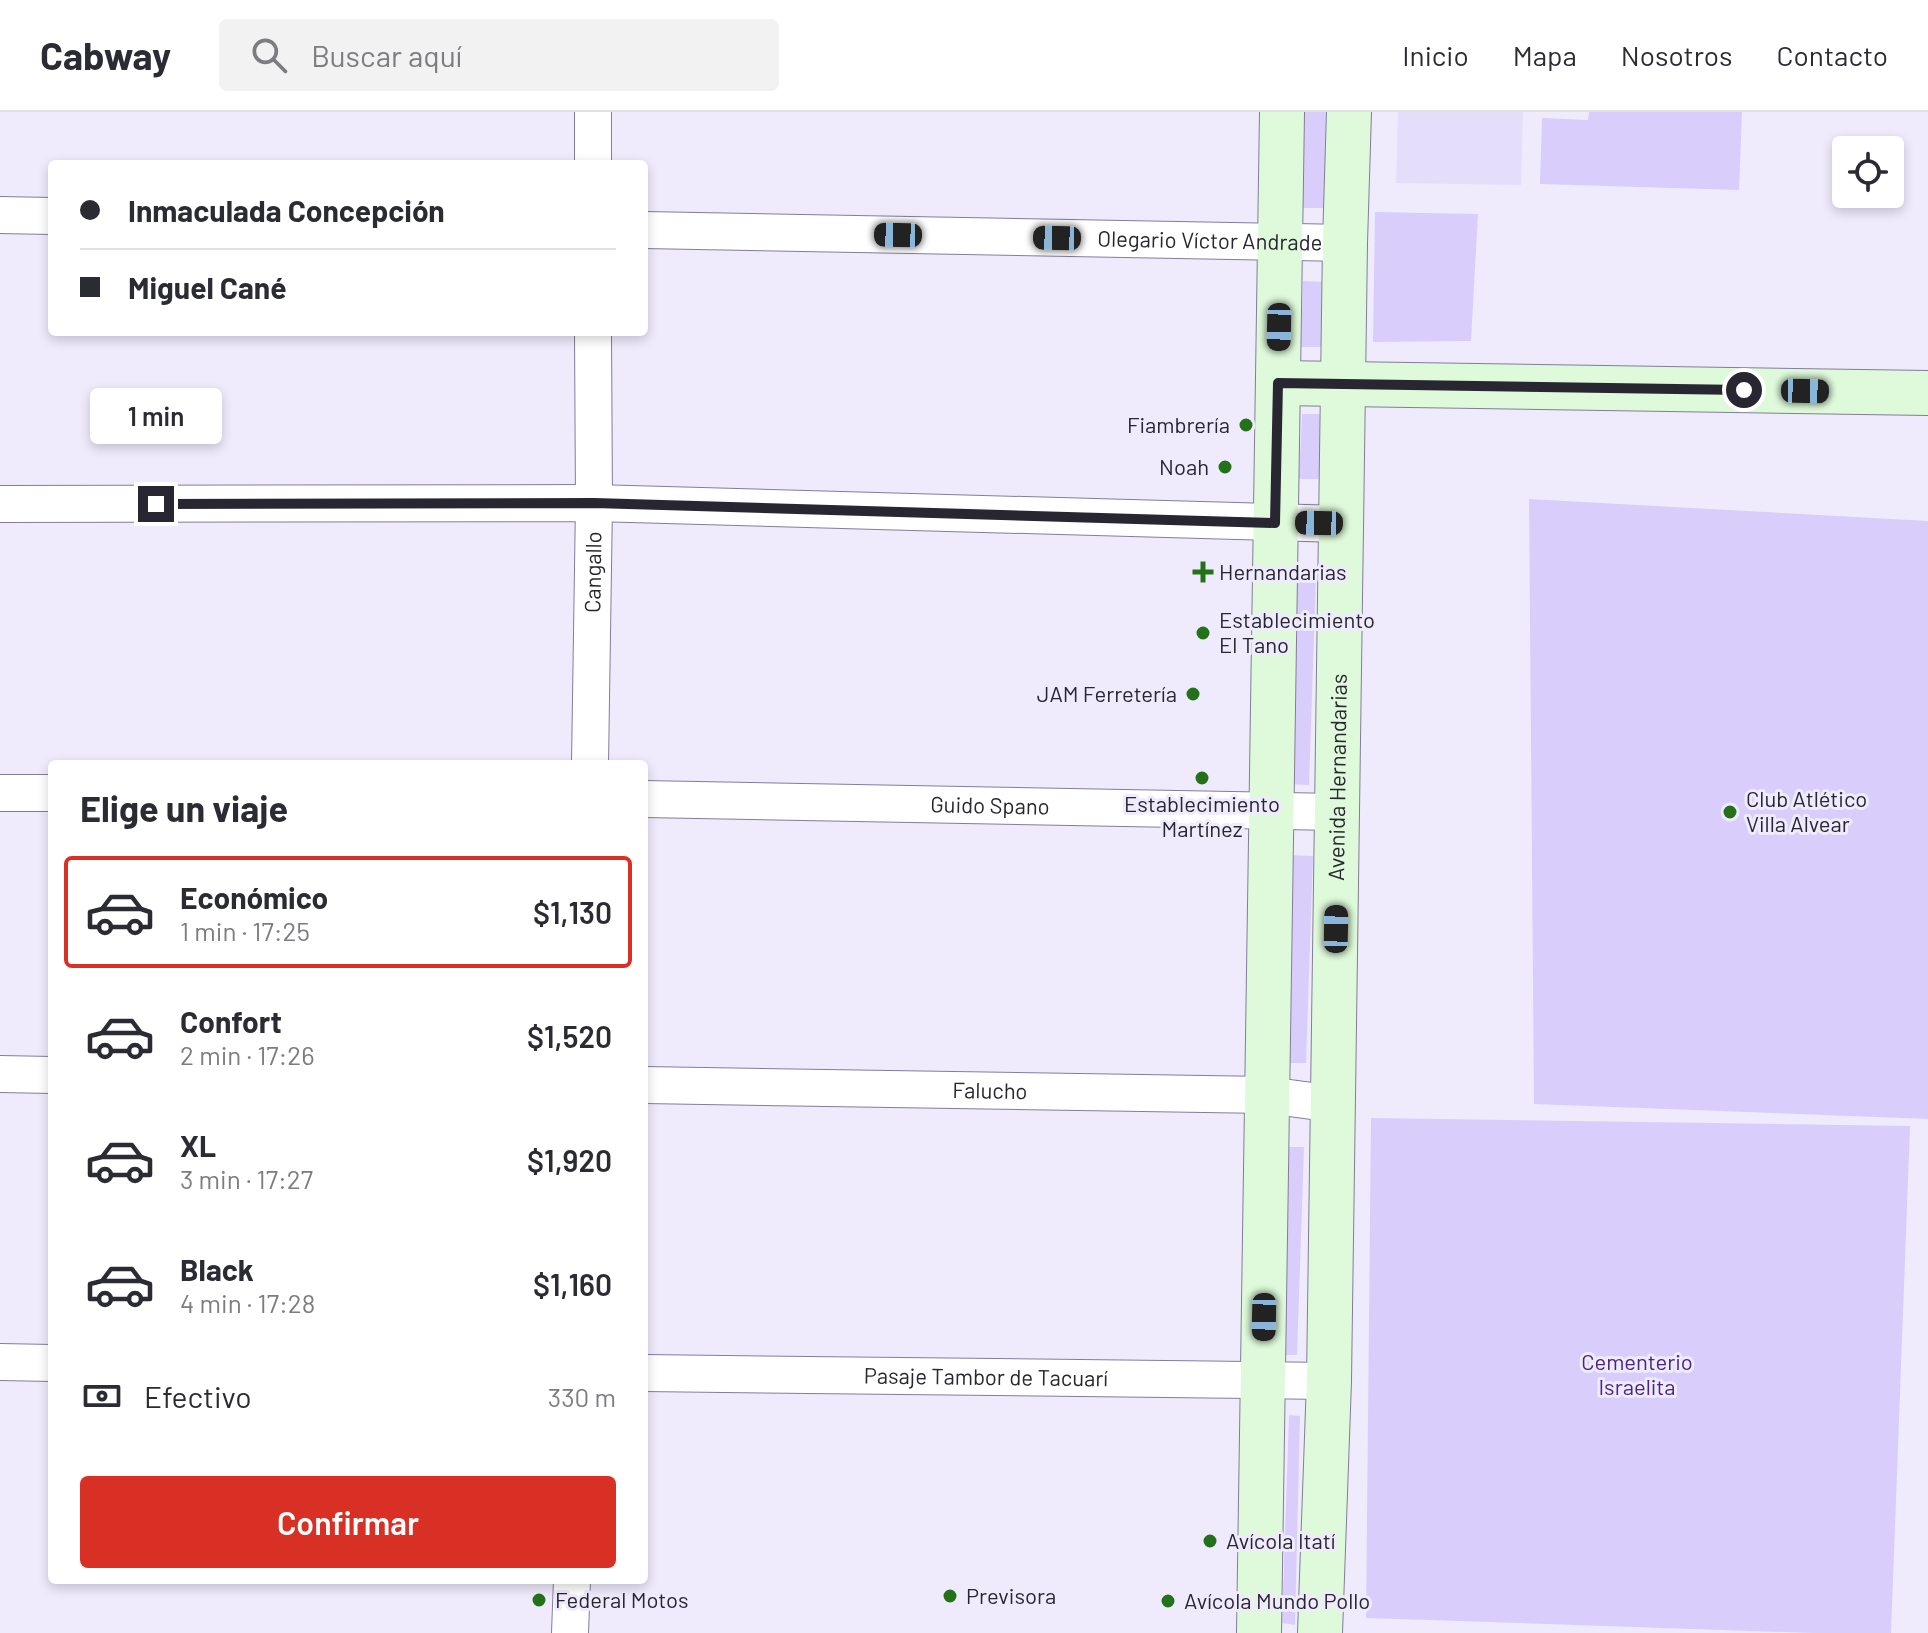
<!DOCTYPE html>
<html lang="es">
<meta charset="utf-8">
<style>
:root{--surface:#fff;--page:#f2f2f3;--text:#2b2b33;--muted:#7c7c81;--line:#e1e1e2;--accent:#d93025}
body{margin:0;font-family:Barlow,sans-serif;background:var(--page);color:var(--text);height:100vh;display:flex;flex-direction:column;font-size:30px;white-space:nowrap}
*{box-sizing:border-box;margin:0}
p{font-size:26px;color:var(--muted)}
.icon{flex:none;width:44px;height:44px;fill:none;stroke:currentColor;stroke-width:2;stroke-linecap:round;stroke-linejoin:round}
.map{position:relative;flex:1;overflow:hidden}
.details{position:absolute;left:48px;top:648px;width:600px;height:824px;display:flex;flex-direction:column;background:var(--surface);border-radius:8px;box-shadow:0 4px 12px #0003}
.details>*{flex:none}
.banner{position:absolute;left:48px;top:48px;width:600px;height:176px;border-radius:8px;box-shadow:0 4px 12px #0003;display:grid;align-content:center;height:176px;padding:0 32px;background:var(--surface)}
.fabs{position:absolute;left:1832px;top:24px;display:grid;gap:16px}
.fabs a{display:grid;place-items:center;width:72px;height:72px;border-radius:8px;background:var(--surface);box-shadow:0 4px 12px #0003;font-size:40px}
.end{position:absolute;width:36px;height:36px;margin:-18px;border:10px solid #282630;background:#fff;box-shadow:0 0 0 4px #fff}
.from{border-radius:50%}
.bubble{position:absolute;height:56px;border-radius:8px;background:var(--surface);box-shadow:0 4px 12px #0003;font-size:26px;font-weight:600;line-height:56px;text-align:center}
.car{position:absolute;width:24px;height:48px;margin:-24px -12px;border-radius:10px;box-shadow:0 0 6px 2px #0007;background:linear-gradient(#222 24%,#8ab4d8 0 40%,#222 0 76%,#8ab4d8 0 86%,#222 0)}
.banner b{display:flex;align-items:center;gap:28px;height:76px;font-size:30px}
.banner b+b{border-top:2px solid var(--line)}
.banner i{width:20px;height:20px;background:var(--text)}
ul{padding:0;list-style:none}
li{display:flex;align-items:center;gap:24px;height:112px;margin:0 16px 12px;padding:0 16px;border:4px solid transparent;border-radius:8px}
li div{flex:1}
li b{display:block;font-size:30px}
li em{font-style:normal;font-weight:600}
li.on{border-color:var(--accent)}
li>.icon{width:72px;height:72px;stroke-width:1.5}
h2{padding:0 32px;font-size:36px;line-height:96px}
.pay{display:flex;align-items:center;gap:20px;height:88px;padding:0 32px;font-size:30px}
.pay p{margin-inline-start:auto}
.button{display:flex;gap:16px;margin-top:auto;padding:16px 32px}
.button a{flex:1;height:92px;border-radius:8px;background:var(--accent);color:#fff;font-size:32px;font-weight:600;line-height:92px;text-align:center}
header{display:flex;align-items:center;gap:48px;box-sizing:border-box;height:112px;padding:0 40px;background:var(--surface);border-bottom:2px solid var(--line)}
header strong{font-size:38px}
nav{display:flex;gap:44px;margin-inline-start:auto;font-size:28px}
.search{width:560px;height:72px;background:var(--page);display:flex;align-items:center;gap:20px;box-sizing:border-box;padding:0 28px;border-radius:8px;color:var(--muted);font-size:30px}
.map>svg:first-child{display:block}
.built{fill:#e4defb}
.green{fill:#d9cefb}
.lines{fill:none;stroke-linecap:round;stroke-linejoin:round}
.street-casing{stroke:#837d98;stroke-width:38}
.secondary-casing{stroke:#837d98;stroke-width:46}
.street{stroke:#fff;stroke-width:36}
.secondary{stroke:#defada;stroke-width:44}
.route{stroke:#282630;stroke-width:10}
.poi-dot{fill:#237219;stroke:#efebfd;stroke-width:3}
.labels{text-anchor:middle;stroke-width:6;stroke-linejoin:round;paint-order:stroke}
.street-label{font-size:22px;fill:#282630;stroke:#efebfd}
.poi-label{font-size:22px;fill:#282630;stroke:#efebfd;text-anchor:start}
.park-label{font-size:22px;fill:#4a2585;stroke:#efebfd}
</style>
<header>
<strong>Cabway</strong>
<div class="search"><svg class="icon" aria-label="search" viewBox="0 0 24 24"><circle cx="10" cy="10" r="6"/><path d="M15 15l6 6"/></svg>Buscar aquí</div>
<nav><a>Inicio</a><a>Mapa</a><a>Nosotros</a><a>Contacto</a></nav>
</header>
<div class="map">
<svg width="1928" height="1521" viewBox="0 0 1928 1521">
<rect width="100%" height="100%" fill="#efebfd"/>
<path class="built" d="M1398,0h125l-2,73 -125,-2z"/>
<g class="green">
<path d="M1303,0h23l-1,96h-22z"/>
<path d="M1589,0h153l-3,78 -199,-6 2,-66 46,2z"/>
<path d="M1375,100l103,2 -7,127 -98,1z"/>
<path d="M1303,169l22,1 -2,65h-22z"/>
<path d="M1302,302h22l-3,65h-22z"/>
<path d="M1529,387l399,22v598l-394,-15z"/>
<path d="M1292,465h24l-7,208 -24,-1z"/>
<path d="M1289,743l24,1 -7,207h-23z"/>
<path d="M1371,1006l539,8 -19,507h-78l-447,-15z"/>
<path d="M1279,1035h25l-7,208h-24z"/>
<path d="M1289,1303l11,1 -5,209 -13,-2z"/>
</g>
<g class="lines">
<defs>
<g id="street">
<path d="M593,52v-52"/>
<path d="M0,103l52,1"/>
<path id="s1" d="M644,118l701,13"/>
<path d="M0,392l594,-1 747,21"/>
<path id="s2" d="M590,652l4,-261 -1,-171"/>
<path d="M0,681h52"/>
<path id="s3" d="M644,687l693,13"/>
<path d="M0,962l52,1"/>
<path id="s4" d="M644,973l623,10 67,9"/>
<path d="M0,1250l52,1"/>
<path id="s5" d="M644,1261l685,8"/>
<path d="M570,1521l2,-53"/>
</g>
<g id="secondary">
<path d="M1278,271l650,10"/>
<path d="M1259,1521l23,-1521"/>
<path id="s6" d="M1320,1521l9,-252 16,-1138 4,-131"/>
</g>
</defs>
<use href="#street" class="street-casing"/>
<use href="#secondary" class="secondary-casing"/>
<use href="#street" class="street"/>
<use href="#secondary" class="secondary"/>
</g>
<g class="lines">
<path class="route" d="M156,392l438,-1 681,20 3,-140 466,7"/>
</g>
<g class="poi-dot">
<circle cx="1246" cy="313" r="8"/>
<circle cx="1225" cy="355" r="8"/>
<path d="M1199 448h8v8h8v8h-8v8h-8v-8h-8v-8h8z"/>
<circle cx="1203" cy="521" r="8"/>
<circle cx="1193" cy="582" r="8"/>
<circle cx="1202" cy="666" r="8"/>
<circle cx="1730" cy="700" r="8"/>
<circle cx="1210" cy="1429" r="8"/>
<circle cx="950" cy="1484" r="8"/>
<circle cx="539" cy="1488" r="8"/>
<circle cx="1168" cy="1489" r="8"/>
</g>
<g class="labels">
<g class="street-label">
<text dy="8" stroke="none"><textPath href="#s1" startOffset="566">Olegario Víctor Andrade</textPath></text>
<text dy="8" stroke="none"><textPath href="#s2" startOffset="192">Cangallo</textPath></text>
<text dy="8" stroke="none"><textPath href="#s6" startOffset="856">Avenida Hernandarias</textPath></text>
<text dy="8" stroke="none"><textPath href="#s3" startOffset="346">Guido Spano</textPath></text>
<text dy="8" stroke="none"><textPath href="#s4" startOffset="346">Falucho</textPath></text>
<text dy="8" stroke="none"><textPath href="#s5" startOffset="342">Pasaje Tambor de Tacuarí</textPath></text>
</g>
<g class="poi-label">
<text x="1230" y="321" text-anchor="end">Fiambrería</text>
<text x="1209" y="363" text-anchor="end">Noah</text>
<text x="1219" y="468">Hernandarias</text>
<text x="1219" y="516">Establecimiento<tspan x="1219" dy="25">El Tano</tspan></text>
<text x="1177" y="590" text-anchor="end">JAM Ferretería</text>
<text x="1746" y="695">Club Atlético<tspan x="1746" dy="25">Villa Alvear</tspan></text>
<text x="1202" y="700" text-anchor="middle">Establecimiento<tspan x="1202" dy="25">Martínez</tspan></text>
<text x="1226" y="1437">Avícola Itatí</text>
<text x="966" y="1492">Previsora</text>
<text x="555" y="1496">Federal Motos</text>
<text x="1184" y="1497">Avícola Mundo Pollo</text>
</g>
<g class="park-label">
<text x="1637" y="1258">Cementerio<tspan x="1637" dy="25">Israelita</tspan></text>
</g>
</g>
</svg>
<div class="fabs">
<a><svg class="icon" aria-label="locate" viewBox="0 0 24 24"><circle cx="12" cy="12" r="6"/><path d="M12 2v4M12 18v4M2 12h4M18 12h4"/></svg></a>
</div>
<i class="end from" style="left:1744px;top:278px"></i>
<i class="end" style="left:156px;top:392px"></i>
<div class="bubble" style="left:90px;top:276px;width:132px">1 min</div>
<i class="car" style="left:898px;top:123px;rotate:271deg"></i>
<i class="car" style="left:1057px;top:126px;rotate:271deg"></i>
<i class="car" style="left:1279px;top:215px;rotate:181deg"></i>
<i class="car" style="left:1805px;top:279px;rotate:91deg"></i>
<i class="car" style="left:1319px;top:411px;rotate:271deg"></i>
<i class="car" style="left:1336px;top:817px;rotate:1deg"></i>
<i class="car" style="left:1264px;top:1205px;rotate:181deg"></i>
<div class="banner">
<b><i class="from"></i>Inmaculada Concepción</b>
<b><i></i>Miguel Cané</b>
</div>
<section class="details">
<h2>Elige un viaje</h2>
<ul>
<li class="on"><svg class="icon" aria-label="car" viewBox="0 0 24 24"><path d="M5 17H2v-5l4-1 3-4h7l3 4 3 1v5h-3M9 17h6M6 11h13"/><circle cx="7" cy="17" r="2"/><circle cx="17" cy="17" r="2"/></svg><div><b>Económico</b><p>1 min · 17:25</p></div><em>$1,130</em></li>
<li><svg class="icon" aria-label="car" viewBox="0 0 24 24"><path d="M5 17H2v-5l4-1 3-4h7l3 4 3 1v5h-3M9 17h6M6 11h13"/><circle cx="7" cy="17" r="2"/><circle cx="17" cy="17" r="2"/></svg><div><b>Confort</b><p>2 min · 17:26</p></div><em>$1,520</em></li>
<li><svg class="icon" aria-label="car" viewBox="0 0 24 24"><path d="M5 17H2v-5l4-1 3-4h7l3 4 3 1v5h-3M9 17h6M6 11h13"/><circle cx="7" cy="17" r="2"/><circle cx="17" cy="17" r="2"/></svg><div><b>XL</b><p>3 min · 17:27</p></div><em>$1,920</em></li>
<li><svg class="icon" aria-label="car" viewBox="0 0 24 24"><path d="M5 17H2v-5l4-1 3-4h7l3 4 3 1v5h-3M9 17h6M6 11h13"/><circle cx="7" cy="17" r="2"/><circle cx="17" cy="17" r="2"/></svg><div><b>Black</b><p>4 min · 17:28</p></div><em>$1,160</em></li>
</ul>
<div class="pay"><svg class="icon" aria-label="cash" viewBox="0 0 24 24"><path d="M3 7h18v10H3z"/><circle cx="12" cy="12" r="2"/></svg>Efectivo<p>330 m</p></div>
<div class="button"><a>Confirmar</a></div>
</section>
</div>
